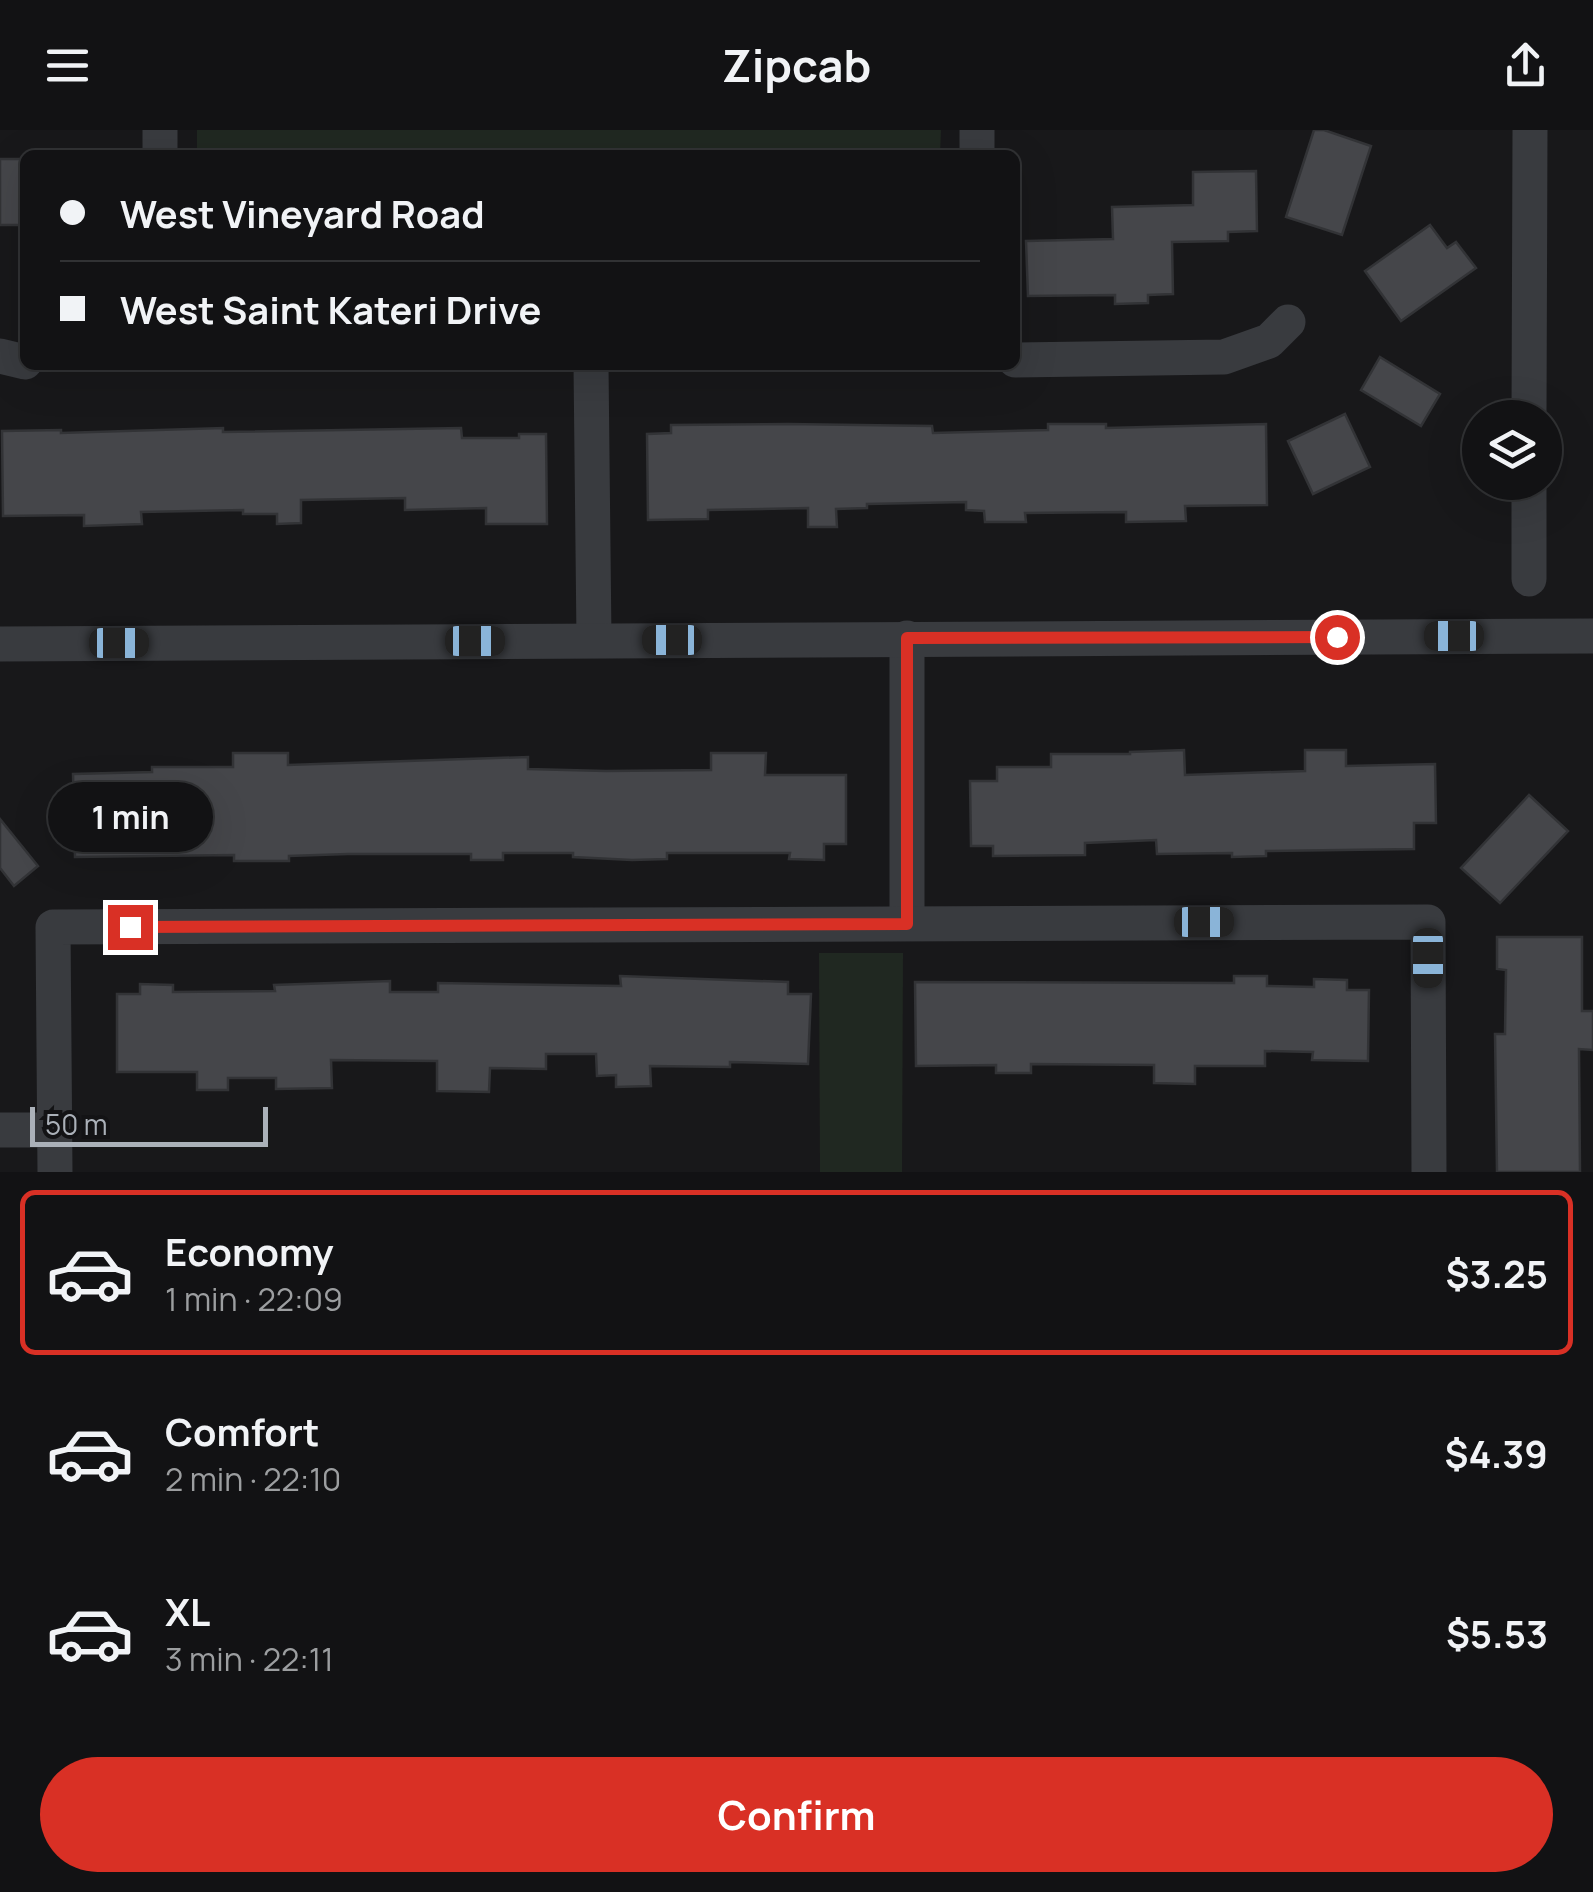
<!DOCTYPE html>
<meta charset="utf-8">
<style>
:root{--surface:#121214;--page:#1b1b1d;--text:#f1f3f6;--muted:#9c9ea0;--line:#313234;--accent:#d93025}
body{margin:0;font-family:Manrope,sans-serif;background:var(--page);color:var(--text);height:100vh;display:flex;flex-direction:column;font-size:38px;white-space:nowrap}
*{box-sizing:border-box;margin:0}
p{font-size:32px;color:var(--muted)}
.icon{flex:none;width:55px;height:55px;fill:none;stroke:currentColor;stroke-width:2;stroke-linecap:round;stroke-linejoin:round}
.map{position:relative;height:1042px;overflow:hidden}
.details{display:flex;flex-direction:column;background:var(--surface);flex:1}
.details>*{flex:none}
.top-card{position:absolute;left:20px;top:20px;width:1000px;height:220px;border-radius:15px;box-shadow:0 10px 40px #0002,0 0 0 2px var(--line);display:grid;align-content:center;height:220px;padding:0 40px;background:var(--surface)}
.controls{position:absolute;left:1462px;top:270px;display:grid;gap:20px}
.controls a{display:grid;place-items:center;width:100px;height:100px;border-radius:50%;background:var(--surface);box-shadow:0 10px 40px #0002,0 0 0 2px var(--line);font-size:50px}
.scale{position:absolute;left:30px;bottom:25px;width:238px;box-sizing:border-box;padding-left:10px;border:5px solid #abb1b9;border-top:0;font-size:28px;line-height:35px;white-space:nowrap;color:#abb1b9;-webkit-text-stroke:8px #131315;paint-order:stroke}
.end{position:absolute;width:45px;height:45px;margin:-22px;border:12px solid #d93025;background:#fff;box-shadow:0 0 0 5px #fff}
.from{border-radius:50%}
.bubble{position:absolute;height:70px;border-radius:35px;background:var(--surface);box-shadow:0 10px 40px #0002,0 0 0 2px var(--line);font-size:32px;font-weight:700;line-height:70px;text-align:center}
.car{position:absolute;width:30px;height:60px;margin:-30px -15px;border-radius:12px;box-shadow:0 0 8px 2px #0007;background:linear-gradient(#222 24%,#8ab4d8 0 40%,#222 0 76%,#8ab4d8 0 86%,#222 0)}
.top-card b{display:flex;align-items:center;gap:35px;height:95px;font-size:38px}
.top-card b+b{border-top:2px solid var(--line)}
.top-card i{width:25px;height:25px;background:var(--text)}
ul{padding:18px 0 0;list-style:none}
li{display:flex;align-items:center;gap:30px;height:165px;margin:0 20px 15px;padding:0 20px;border:5px solid transparent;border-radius:15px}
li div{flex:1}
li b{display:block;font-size:38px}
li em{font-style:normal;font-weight:700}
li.active{border-color:var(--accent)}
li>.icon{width:90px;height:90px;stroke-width:1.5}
.cta{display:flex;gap:20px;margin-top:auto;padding:20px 40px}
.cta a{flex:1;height:115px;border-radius:60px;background:var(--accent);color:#fff;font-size:40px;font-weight:700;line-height:115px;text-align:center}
header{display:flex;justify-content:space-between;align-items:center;height:130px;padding:0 40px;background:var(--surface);font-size:45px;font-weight:700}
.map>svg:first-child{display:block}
.green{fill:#202821}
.building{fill:#45464a;stroke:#323336;stroke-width:2.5}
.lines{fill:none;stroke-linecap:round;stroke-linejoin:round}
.minor{stroke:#393b3f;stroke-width:35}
.route{stroke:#d93025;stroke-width:12}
</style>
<header><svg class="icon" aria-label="menu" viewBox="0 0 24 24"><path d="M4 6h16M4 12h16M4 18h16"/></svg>Zipcab<svg class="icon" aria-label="share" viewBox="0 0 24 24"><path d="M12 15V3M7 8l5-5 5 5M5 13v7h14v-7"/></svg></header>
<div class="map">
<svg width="1593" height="1042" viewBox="0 0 1593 1042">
<rect width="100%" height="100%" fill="#18181a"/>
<g class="green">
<path d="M197,0h744l-1,25h-743z"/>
<path d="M819,823h84l-1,219h-82z"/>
</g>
<g class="building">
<path d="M1314,0h10l47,16 -29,89 -56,-18z"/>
<rect x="0" y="29" width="25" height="66"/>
<path d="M1256,41l1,60 -29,1v9l-56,1 1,52 -25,1v8l-33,1v-9l-87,1 -2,-55 87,-2 -1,-32 81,-2v-33z"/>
<path d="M1430,95l17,23 9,-6 20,26 -75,53 -36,-50z"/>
<path d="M1380,227l60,37 -19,32 -60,-36z"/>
<path d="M1345,284l25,53 -57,27 -25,-53z"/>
<path d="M788,294l144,2 1,7 115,-3v-6h58v4l160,-4 1,81 -82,1 1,15 -60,1v-10l-101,1 1,9h-41l-1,-11 -18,-1v-8l-99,2v4l-31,1 1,18h-29v-19l-100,2v9l-60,1 -1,-86 24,-1v-8z"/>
<path d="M223,298v4l238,-4 1,10h57v-4h27l1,90h-61v-16l-81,2v-12l-104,2v23l-24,1v-10h-34v-4l-102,2 1,12 -58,2v-11l-81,1 -1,-85 59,-1v3z"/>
<path d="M1184,620l1,25 120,-4v-21h41v16l89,-2 1,59h-22v26l-148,2v5l-34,1v-4l-75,1 -1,-14 -71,3v12l-92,1v-10h-22l-1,-65h27v-14h54v-13h79v-2z"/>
<path d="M233,623h55v12l240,-8v12l78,2 105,-1v-17h55l-1,22h81v69h-22v16l-35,-1 1,-6h-123v6l-35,1 -59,-3v-4h-70v7h-32v-6h-123l-59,2v5h-55v-6l-159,2 -2,-83 79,-2v-5h81z"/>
<path d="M1529,665l39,36 -68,72 -39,-35z"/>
<path d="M0,689l38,47 -24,20 -14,-18z"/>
<path d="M1497,807h85v74h11v39l-14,-1 1,123h-83l-2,-138h10l1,-64 -9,-1z"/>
<path d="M620,846l168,6v12h23l-3,70 -78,-2v5l-80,-1 1,20 -35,1v-12l-19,1 -1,-22h-50v15l-56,-1 -1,24 -52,-1v-30l-106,-1 1,28 -56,1v-11h-48v12h-31v-18h-80v-78h23v-10l33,1v7l102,-1 -1,-6 116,-4v11h48v-9l183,3z"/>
<path d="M1234,846h33v10l47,1v-8l33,1v10h22l-1,71 -56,-1 1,-8 -48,-1v15h-70v18l-41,-1v-18l-123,-1v9h-35v-8l-80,1 -1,-84 319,1z"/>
</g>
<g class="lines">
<g class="minor">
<path d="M160,25v-25"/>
<path d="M977,25v-25"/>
<path d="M0,226l25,6"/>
<path d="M1015,230l209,-3 45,-16 19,-19"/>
<path d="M591,235l3,275"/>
<path d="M1529,288l1,-288"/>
<path d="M1529,449v-97"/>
<path d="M907,508v285"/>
<path d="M0,514l1593,-8"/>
<path d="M0,1000h54"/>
<path d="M55,1042l-2,-245 1375,-5 1,250"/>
</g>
</g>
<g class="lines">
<path class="route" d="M130,797l777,-3v-286l430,-1"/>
</g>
</svg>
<div class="controls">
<a><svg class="icon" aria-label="layers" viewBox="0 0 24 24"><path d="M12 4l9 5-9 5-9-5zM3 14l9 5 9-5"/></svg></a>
</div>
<div class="scale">50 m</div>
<i class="end from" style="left:1337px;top:507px"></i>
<i class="end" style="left:130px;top:797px"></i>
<div class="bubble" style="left:48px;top:652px;width:165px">1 min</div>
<i class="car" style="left:1454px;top:506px;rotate:270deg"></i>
<i class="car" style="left:672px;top:510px;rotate:270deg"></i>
<i class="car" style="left:475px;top:511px;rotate:90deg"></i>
<i class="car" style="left:119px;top:513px;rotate:90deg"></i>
<i class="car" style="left:1204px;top:792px;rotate:90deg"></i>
<i class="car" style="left:1428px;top:828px;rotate:180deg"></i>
<div class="top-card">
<b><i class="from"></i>West Vineyard Road</b>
<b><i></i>West Saint Kateri Drive</b>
</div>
</div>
<section class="details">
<ul>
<li class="active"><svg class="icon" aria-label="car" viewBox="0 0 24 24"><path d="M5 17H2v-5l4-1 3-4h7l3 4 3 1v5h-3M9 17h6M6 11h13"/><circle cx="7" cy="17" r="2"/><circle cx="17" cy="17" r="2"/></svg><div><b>Economy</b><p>1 min · 22:09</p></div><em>$3.25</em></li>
<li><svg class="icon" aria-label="car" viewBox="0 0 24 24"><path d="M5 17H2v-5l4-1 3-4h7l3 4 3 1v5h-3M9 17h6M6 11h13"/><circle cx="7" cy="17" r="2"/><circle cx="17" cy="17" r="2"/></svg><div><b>Comfort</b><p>2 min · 22:10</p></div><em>$4.39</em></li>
<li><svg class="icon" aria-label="car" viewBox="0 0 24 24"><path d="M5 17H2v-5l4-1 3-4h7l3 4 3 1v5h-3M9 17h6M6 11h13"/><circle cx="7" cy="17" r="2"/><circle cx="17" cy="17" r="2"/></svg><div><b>XL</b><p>3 min · 22:11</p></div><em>$5.53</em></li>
</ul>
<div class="cta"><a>Confirm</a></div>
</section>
